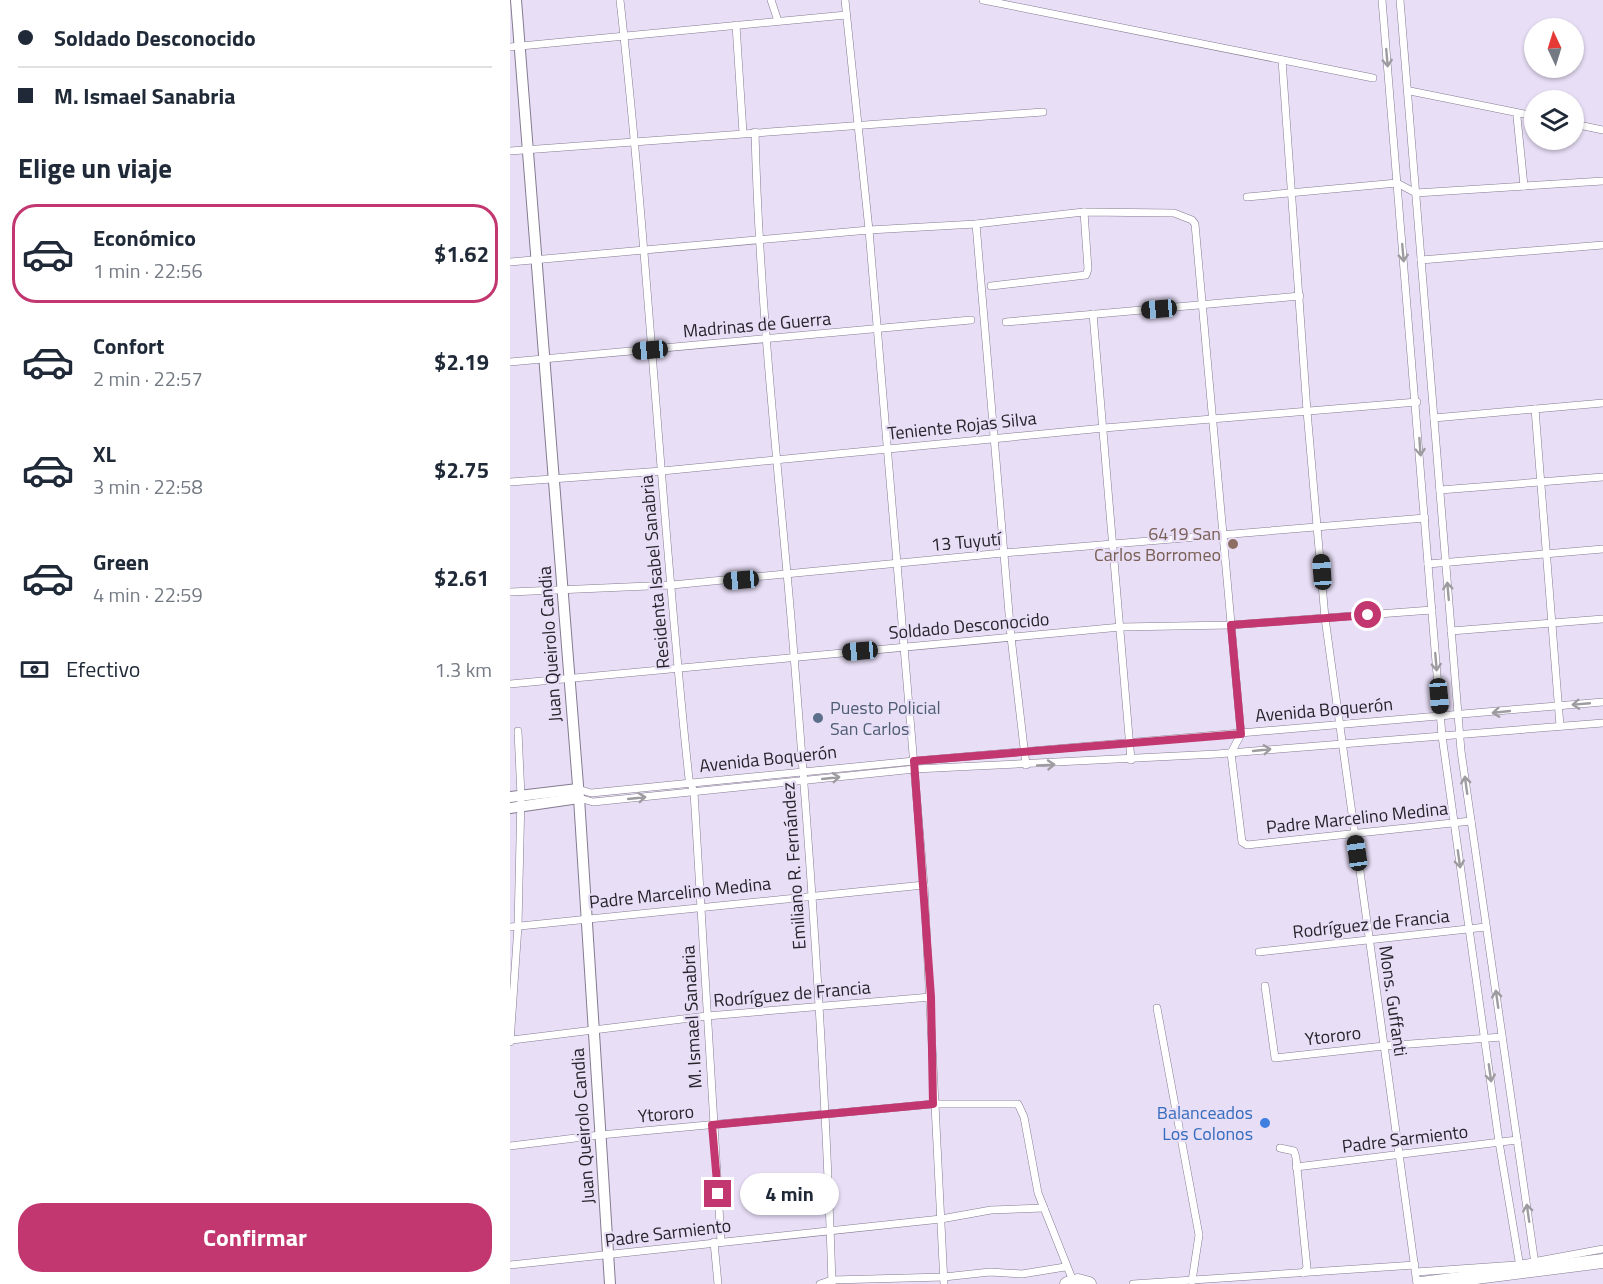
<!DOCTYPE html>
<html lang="es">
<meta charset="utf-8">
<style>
:root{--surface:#fff;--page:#f2f2f3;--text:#1f2937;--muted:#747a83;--line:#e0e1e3;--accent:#c2376f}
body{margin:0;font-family:"Titillium Web",sans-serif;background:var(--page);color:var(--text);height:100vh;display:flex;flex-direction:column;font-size:22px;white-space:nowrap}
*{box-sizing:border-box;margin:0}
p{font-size:20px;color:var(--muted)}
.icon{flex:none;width:33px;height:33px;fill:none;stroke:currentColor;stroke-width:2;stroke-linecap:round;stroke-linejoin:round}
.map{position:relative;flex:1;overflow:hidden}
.side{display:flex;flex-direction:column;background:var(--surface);width:510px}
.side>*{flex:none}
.guide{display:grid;align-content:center;height:132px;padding:0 18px;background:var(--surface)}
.needle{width:39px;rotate:356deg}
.fabs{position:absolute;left:1014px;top:18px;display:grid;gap:12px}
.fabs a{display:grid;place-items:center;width:60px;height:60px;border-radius:50%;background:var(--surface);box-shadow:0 2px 4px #0004;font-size:30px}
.end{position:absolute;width:27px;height:27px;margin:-14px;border:8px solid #c2376f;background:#fff;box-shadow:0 0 0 3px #fff}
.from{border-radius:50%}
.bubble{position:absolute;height:42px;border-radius:21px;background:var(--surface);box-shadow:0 2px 4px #0004;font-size:20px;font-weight:700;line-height:42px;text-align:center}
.car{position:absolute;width:18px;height:36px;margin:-18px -9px;border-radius:8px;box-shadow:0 0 4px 2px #0007;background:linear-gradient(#222 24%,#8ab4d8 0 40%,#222 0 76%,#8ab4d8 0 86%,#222 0)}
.guide b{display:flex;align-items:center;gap:21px;height:57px;font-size:22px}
.guide b+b{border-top:2px solid var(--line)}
.guide i{width:15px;height:15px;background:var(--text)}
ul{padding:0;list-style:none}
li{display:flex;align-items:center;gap:18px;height:99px;margin:0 12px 9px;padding:0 6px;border:3px solid transparent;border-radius:24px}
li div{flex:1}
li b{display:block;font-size:22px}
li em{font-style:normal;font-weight:700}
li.on{border-color:var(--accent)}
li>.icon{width:54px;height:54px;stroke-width:1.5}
h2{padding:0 18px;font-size:27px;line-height:72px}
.pay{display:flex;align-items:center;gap:15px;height:66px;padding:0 18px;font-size:22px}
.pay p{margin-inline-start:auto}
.primary-button{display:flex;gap:12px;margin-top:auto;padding:12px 18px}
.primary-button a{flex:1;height:69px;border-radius:24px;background:var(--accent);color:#fff;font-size:24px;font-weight:700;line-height:69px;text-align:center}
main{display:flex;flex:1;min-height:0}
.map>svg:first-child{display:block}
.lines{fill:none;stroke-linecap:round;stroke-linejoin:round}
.street-casing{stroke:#847b90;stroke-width:8}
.secondary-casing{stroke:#847b90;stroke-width:12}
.highway-casing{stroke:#847b90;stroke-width:15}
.street{stroke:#fff;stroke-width:7}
.secondary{stroke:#fff;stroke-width:10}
.highway{stroke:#fff;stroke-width:14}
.oneway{stroke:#9e9ca0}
.route{stroke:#c2376f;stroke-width:8}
.education-dot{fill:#8d6e63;stroke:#e8def6;stroke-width:2}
.service-dot{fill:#5c6f8a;stroke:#e8def6;stroke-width:2}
.shop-dot{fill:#3f7fe0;stroke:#e8def6;stroke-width:2}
.labels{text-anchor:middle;stroke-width:4.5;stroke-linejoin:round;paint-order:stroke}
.street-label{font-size:18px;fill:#27242c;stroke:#e8def6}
.education-label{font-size:18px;fill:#785e54;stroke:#e8def6;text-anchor:end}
.service-label{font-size:18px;fill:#4e5e75;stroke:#e8def6;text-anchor:start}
.shop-label{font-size:18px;fill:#366cbe;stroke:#e8def6;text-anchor:end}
</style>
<main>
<section class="side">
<div class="guide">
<b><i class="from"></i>Soldado Desconocido</b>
<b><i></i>M. Ismael Sanabria</b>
</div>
<h2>Elige un viaje</h2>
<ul>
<li class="on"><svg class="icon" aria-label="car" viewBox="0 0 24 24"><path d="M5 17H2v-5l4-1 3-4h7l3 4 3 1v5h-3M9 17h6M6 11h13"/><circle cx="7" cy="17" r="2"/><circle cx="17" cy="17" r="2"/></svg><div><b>Económico</b><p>1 min · 22:56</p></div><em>$1.62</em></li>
<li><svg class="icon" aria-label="car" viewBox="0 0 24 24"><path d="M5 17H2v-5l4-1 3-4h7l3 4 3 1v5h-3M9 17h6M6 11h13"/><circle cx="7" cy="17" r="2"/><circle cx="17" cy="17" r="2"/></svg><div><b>Confort</b><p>2 min · 22:57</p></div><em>$2.19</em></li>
<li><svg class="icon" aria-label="car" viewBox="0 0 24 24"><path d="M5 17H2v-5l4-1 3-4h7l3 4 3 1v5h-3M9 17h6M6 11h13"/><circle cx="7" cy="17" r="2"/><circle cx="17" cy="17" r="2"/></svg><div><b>XL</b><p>3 min · 22:58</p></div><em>$2.75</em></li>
<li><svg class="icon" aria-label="car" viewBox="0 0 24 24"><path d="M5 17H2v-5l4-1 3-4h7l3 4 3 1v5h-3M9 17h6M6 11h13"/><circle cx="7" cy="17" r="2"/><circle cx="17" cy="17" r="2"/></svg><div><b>Green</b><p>4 min · 22:59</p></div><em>$2.61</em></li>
</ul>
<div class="pay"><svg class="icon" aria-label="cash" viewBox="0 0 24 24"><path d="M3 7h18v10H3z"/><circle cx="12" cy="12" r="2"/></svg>Efectivo<p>1.3 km</p></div>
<div class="primary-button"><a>Confirmar</a></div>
</section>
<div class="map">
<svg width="1093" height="1284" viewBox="0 0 1093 1284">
<rect width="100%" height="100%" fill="#e8def6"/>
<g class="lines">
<defs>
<g id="street">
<path d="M110,0c29,259 41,519 69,779l5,13 27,449"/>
<path d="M261,0l7,21"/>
<path d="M335,0l24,230 107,-6 108,-12 90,1 18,7 3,4 46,510 -10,19 11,89 5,3 224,-24"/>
<path d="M473,0l390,78"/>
<path d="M872,0l60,736 57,406 22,131"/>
<path d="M890,0l61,751 75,520"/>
<path d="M226,25l7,108"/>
<path d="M0,47l336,-32"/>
<path d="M772,60l25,351 18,207 92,666"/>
<path d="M900,91l124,25"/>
<path d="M1007,117l7,69"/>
<path d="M1064,124l29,6"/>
<path d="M245,132c4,163 22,324 36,486 18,222 34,444 41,666"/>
<path d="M0,151l533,-39"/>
<path d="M737,197l150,-14 19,10 187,-12"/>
<path d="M466,224l35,413 15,128"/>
<path d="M911,260l182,-15"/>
<path d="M0,262l359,-32 55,655 20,399"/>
<path d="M481,286l95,-11 2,-6 -4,-57"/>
<path d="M583,314l38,446"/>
<path d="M496,322l294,-26"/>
<path d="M0,362l461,-42"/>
<path d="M1025,409l25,317"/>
<path d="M924,418l169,-15"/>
<path d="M0,482l152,-11 442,-43 313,-26"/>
<path d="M930,490l163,-13"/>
<path d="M918,564l175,-15"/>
<path d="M0,592l162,-7 331,-32 422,-35"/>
<path d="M941,631l152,-12"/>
<path d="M0,684l611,-57 110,-2 201,-15"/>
<path d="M68,789l13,4 323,-32 689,-59"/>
<path d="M69,798l14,4 322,-33 302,-15 386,-31"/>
<path d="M0,927l414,-42"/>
<path d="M749,952l227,-25"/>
<path d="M755,986l10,72 109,-12 118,-9"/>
<path d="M647,1008l42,227 -7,46"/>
<path d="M2,1040l195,-24 224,-19"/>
<path d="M0,1042l8,-116 3,-130 -3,-65"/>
<path d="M0,1146l90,-11 333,-31h85l6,13 14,76 35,88"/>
<path d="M770,1148l14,3 2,7 11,110 -4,5"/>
<path d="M786,1167l221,-27"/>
<path d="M204,1242l4,42"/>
<path d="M0,1265l431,-46 50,-9 53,-2"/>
<path d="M906,1272l100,-7 87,-16"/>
<path d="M310,1284l12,-4 112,-3 46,-5 32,2 43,-7"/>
<path d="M623,1284l282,-19"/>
</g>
<g id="secondary">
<path d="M6,0l63,798 31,486"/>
<path d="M0,797l68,-8"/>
<path d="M0,808l69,-10"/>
</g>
<g id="highway">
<path d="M557,1284l11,-3 11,3"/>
<path d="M911,1284l182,-23"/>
</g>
</defs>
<use href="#street" class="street-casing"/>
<use href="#secondary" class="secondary-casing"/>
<use href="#highway" class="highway-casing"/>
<use href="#street" class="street"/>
<use href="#secondary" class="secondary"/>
<use href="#highway" class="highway"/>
</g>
<defs><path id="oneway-shaft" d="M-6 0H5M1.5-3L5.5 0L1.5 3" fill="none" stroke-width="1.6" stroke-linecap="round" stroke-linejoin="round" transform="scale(1.5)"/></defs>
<g class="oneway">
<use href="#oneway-shaft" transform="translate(877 58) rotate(85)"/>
<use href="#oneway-shaft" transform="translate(893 253) rotate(85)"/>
<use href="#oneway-shaft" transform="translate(910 447) rotate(86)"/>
<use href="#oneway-shaft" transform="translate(938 591) rotate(-95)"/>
<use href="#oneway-shaft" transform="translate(926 662) rotate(85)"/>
<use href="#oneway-shaft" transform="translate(1071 704) rotate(175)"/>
<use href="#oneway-shaft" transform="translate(991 712) rotate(174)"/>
<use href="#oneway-shaft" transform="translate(752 750) rotate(-6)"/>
<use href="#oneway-shaft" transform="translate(536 765) rotate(-3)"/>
<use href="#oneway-shaft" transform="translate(321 778) rotate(-6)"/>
<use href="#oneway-shaft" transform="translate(956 785) rotate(-98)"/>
<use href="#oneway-shaft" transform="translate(127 798) rotate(-6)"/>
<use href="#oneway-shaft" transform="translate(949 859) rotate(82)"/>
<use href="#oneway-shaft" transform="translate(987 999) rotate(-98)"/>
<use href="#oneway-shaft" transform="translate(980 1073) rotate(82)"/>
<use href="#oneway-shaft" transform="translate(1018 1213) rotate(-98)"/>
</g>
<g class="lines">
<path class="route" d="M208,1194l-6,-69 221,-21 -2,-107 -17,-236 327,-27 -10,-109 137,-10"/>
</g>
<circle class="education-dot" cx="723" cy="544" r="6"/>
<circle class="service-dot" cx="308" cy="718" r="6"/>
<circle class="shop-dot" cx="755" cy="1123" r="6"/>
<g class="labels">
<g class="street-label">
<text transform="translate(247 325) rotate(-5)" y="6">Madrinas de Guerra</text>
<text transform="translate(452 426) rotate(-6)" y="6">Teniente Rojas Silva</text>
<text transform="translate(456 542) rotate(-5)" y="6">13 Tuyutí</text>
<text transform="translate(145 572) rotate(-95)" y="6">Residenta Isabel Sanabria</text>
<text transform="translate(459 626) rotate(-5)" y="6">Soldado Desconocido</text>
<text transform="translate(40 644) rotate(-94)" y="6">Juan Queirolo Candia</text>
<text transform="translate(814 710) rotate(-5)" y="6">Avenida Boquerón</text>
<text transform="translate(258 759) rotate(-6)" y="6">Avenida Boquerón</text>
<text transform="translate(847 818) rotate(-6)" y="6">Padre Marcelino Medina</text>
<text transform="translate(284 866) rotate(-94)" y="6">Emiliano R. Fernández</text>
<text transform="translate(170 893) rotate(-6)" y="6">Padre Marcelino Medina</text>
<text transform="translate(861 924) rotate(-6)" y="6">Rodríguez de Francia</text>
<text transform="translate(282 994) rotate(-5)" y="6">Rodríguez de Francia</text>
<text transform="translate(883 1001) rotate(82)" y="6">Mons. Guffanti</text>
<text transform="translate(182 1017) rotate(-93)" y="6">M. Ismael Sanabria</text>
<text transform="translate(823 1036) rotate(-7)" y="6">Ytororo</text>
<text transform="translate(156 1114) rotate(-5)" y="6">Ytororo</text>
<text transform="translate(73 1126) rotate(-94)" y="6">Juan Queirolo Candia</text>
<text transform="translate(895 1139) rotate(-7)" y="6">Padre Sarmiento</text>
<text transform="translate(158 1233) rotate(-7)" y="6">Padre Sarmiento</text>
</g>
<g class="education-label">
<text x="711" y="540">6419 San<tspan x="711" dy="21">Carlos Borromeo</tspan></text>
</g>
<g class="service-label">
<text x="320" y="714">Puesto Policial<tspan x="320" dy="21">San Carlos</tspan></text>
</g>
<g class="shop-label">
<text x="743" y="1119">Balanceados<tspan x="743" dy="21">Los Colonos</tspan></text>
</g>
</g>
</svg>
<div class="fabs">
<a><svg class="needle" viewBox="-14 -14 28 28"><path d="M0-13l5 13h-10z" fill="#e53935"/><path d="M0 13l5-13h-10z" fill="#747a83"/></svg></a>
<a><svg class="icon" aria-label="layers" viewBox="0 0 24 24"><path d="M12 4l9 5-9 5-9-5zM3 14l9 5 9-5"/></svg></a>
</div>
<i class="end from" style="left:858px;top:615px"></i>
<i class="end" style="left:208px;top:1194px"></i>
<div class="bubble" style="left:230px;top:1173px;width:99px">4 min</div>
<i class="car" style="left:649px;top:309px;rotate:265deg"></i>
<i class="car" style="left:140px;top:350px;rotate:265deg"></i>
<i class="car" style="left:812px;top:572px;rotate:356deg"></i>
<i class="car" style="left:231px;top:580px;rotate:265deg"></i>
<i class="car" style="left:350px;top:651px;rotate:265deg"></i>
<i class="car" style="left:929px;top:696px;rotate:175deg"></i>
<i class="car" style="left:847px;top:853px;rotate:352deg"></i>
</div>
</main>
